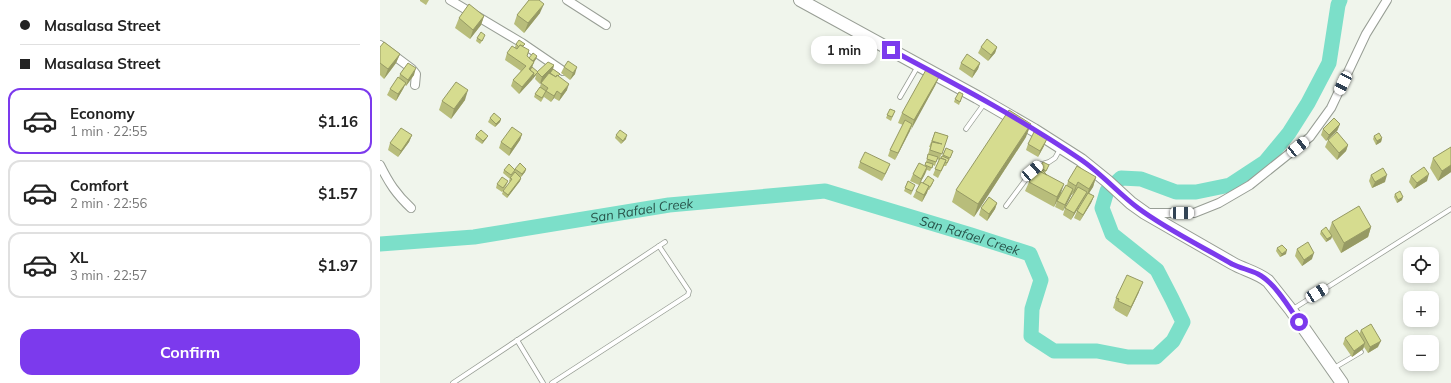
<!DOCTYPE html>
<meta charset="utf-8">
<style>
:root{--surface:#fff;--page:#f6f6f6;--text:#222;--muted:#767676;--line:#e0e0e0;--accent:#7c3aed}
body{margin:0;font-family:Mulish,sans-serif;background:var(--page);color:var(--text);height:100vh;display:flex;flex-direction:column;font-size:15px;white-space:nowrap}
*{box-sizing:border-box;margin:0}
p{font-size:13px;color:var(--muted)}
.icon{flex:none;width:22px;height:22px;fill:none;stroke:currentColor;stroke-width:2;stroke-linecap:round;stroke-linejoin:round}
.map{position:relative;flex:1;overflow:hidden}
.drawer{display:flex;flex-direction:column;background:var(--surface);width:380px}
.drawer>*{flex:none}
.banner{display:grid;align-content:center;height:88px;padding:0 20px;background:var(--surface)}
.controls{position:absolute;left:1023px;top:247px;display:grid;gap:8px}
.controls a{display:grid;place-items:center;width:36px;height:36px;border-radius:8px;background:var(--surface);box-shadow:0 2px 6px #0003;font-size:20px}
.end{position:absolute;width:18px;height:18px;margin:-9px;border:5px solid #7c3aed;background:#fff;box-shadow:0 0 0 2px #fff}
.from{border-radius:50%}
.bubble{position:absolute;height:28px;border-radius:12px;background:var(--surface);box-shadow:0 2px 6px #0003;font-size:13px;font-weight:700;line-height:28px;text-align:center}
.car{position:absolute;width:12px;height:24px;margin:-12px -6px;border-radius:5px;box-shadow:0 0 3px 1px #0007;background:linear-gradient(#fff 24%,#345 0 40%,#fff 0 76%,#345 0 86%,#fff 0)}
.banner b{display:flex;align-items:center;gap:14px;height:38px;font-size:15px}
.banner b+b{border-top:1px solid var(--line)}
.banner i{width:10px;height:10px;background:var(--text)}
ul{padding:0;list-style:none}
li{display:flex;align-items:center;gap:12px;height:66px;margin:0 8px 6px;padding:0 12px;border:2px solid var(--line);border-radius:12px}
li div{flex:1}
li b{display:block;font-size:15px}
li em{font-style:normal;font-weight:700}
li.active{border-color:var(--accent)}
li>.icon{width:36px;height:36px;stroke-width:1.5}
.primary-button{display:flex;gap:8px;margin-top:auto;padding:8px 20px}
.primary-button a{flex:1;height:46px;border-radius:12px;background:var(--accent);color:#fff;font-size:16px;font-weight:700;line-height:46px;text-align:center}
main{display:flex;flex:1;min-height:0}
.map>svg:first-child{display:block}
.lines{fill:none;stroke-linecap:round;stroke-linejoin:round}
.river{stroke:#7cdfc9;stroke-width:15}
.lane-casing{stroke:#989e95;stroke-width:5.5}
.street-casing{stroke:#989e95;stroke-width:10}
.secondary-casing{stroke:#989e95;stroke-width:14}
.lane{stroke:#fff;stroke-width:4}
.street{stroke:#fff;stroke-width:8}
.secondary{stroke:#fff;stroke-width:12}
.wall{fill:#b8bd7b}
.shaded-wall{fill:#969a64}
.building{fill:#d6dc8f;stroke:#969a64}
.route{stroke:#7c3aed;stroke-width:5}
.labels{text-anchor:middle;stroke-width:3.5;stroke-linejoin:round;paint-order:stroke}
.water-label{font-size:13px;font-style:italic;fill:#28534a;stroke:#f0f5ec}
</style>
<main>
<section class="drawer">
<div class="banner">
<b><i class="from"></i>Masalasa Street</b>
<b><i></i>Masalasa Street</b>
</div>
<ul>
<li class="active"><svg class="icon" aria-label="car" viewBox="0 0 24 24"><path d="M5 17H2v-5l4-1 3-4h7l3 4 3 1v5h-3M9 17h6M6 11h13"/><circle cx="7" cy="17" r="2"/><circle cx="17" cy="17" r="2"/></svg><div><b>Economy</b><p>1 min · 22:55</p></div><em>$1.16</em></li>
<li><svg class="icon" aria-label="car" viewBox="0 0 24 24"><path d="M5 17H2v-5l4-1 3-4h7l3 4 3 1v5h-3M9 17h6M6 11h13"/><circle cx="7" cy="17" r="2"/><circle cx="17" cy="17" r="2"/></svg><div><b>Comfort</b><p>2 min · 22:56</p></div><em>$1.57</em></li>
<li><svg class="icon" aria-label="car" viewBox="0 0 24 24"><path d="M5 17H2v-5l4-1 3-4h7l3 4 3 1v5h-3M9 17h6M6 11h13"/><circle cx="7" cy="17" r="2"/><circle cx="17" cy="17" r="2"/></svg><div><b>XL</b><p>3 min · 22:57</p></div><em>$1.97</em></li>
</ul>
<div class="primary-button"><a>Confirm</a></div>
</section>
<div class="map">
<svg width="1071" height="383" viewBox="0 0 1071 383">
<rect width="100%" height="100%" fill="#f0f5ec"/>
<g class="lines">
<path class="river" id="s1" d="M0,244l94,-7 195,-32 156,-14 146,44 59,19 11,26 -9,29 -1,27 23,15h43l31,6h28l17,-16 10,-19 -11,-23 -15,-29 -45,-36 -10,-26 5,-17 14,-13 20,1 35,13h20l34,-7 35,-23 24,-29 19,-30 21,-40 9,-58 2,-5"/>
<defs>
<g id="lane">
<path d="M520,97l18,-31"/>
<path d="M586,129l18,-25"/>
<path d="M626,206l26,-35 7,-6 10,-3 6,-4 5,-9"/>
<path d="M913,309l158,-100"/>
<path d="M137,340l26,43"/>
<path d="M954,368l27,-16"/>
<path d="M73,383l212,-141"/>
<path d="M172,383l136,-88 1,-4 -30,-45"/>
</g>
<g id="street">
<path d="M70,0l72,43 41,28"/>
<path d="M187,0l39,25"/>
<path d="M0,45l32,24 4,5 -1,11"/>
<path d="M0,165c9,18 16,29 31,43"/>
<path d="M766,213h48l25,-10 31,-18 60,-48 21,-29 35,-74 21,-34"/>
</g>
<path id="secondary" d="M420,0l177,97 57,33 47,30 26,21 24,22 14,10 87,50c12,7 25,9 36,18l23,29 51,73"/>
</defs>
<use href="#lane" class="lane-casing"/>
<use href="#street" class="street-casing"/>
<use href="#secondary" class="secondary-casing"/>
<use href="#lane" class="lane"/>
<use href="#street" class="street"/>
<use href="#secondary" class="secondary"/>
</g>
<g class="wall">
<path d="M40,0h9l-3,5 -6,-4z"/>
<path d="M148,0h11l1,13 -16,20 -10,-9 3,-9 12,-15z"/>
<path d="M104,16l-3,9 -11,14 -15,-11 4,-10z"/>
<path d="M97,38h7l-4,6 -4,-3z"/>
<path d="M136,44l8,3 3,9 2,2 8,-2 -1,3 -2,3 -2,6 4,7 -17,19 -8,-8 2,-6 8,-9 -16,-11 2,-7 8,-6z"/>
<path d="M0,47l20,7 -4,9 -12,16 -4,-4z"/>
<path d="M601,47h16l-2,6 -7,8 -10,-8z"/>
<path d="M581,63h19l-2,6 -6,9 -13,-9z"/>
<path d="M174,65l-1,4 6,7 8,14 -8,11 -5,-3 -3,4 -7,-5 -3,5 -7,-5 1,-3 5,-7 1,-4 3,-3 -4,4 -5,-5 2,-7z"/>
<path d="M184,67l11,7 -5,6 -9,-7z"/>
<path d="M20,74l14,1 -8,11 -1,-1 -2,4 -7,12 -9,-6 3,-6 9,-11z"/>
<path d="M556,84l-26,46 -15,30 -7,-4 2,-6 13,-25 -5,-2 4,-10z"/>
<path d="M583,94l-4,11 -5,-3 1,-3z"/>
<path d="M85,100l-14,19 -12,-9 3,-9z"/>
<path d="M510,109l5,2 -4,10 -5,-3z"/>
<path d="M110,118l11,1 -1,3 -5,5 -7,-5z"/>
<path d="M960,124l-3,7 -11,10 -5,-6 2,-6z"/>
<path d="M555,132l13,4 -8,22h1l5,-10 6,6 -6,12h-2l-6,12 -5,-3 6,-15 -2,-1 -2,7 -2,-1 -3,6 -3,-1 -2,4 -6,11 -9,-4 3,-7 12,-8 5,-19h-1z"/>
<path d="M142,134l-2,6 -11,16 -10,-8 2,-6z"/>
<path d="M32,135l-3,7 -11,15 -10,-7 2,-7z"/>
<path d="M96,135l12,1 -2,3 -4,5 -7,-5z"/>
<path d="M236,135l10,4 -5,5 -6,-6z"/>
<path d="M994,136l8,2 -1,4 -5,3 -3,-6z"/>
<path d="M646,137l-52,80 -22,-15 4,-12z"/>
<path d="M948,140l20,5 -2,6 -9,9 -12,-13z"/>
<path d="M648,144l16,2 -6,11 -12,-7z"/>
<path d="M1071,147v25l-13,9 -8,-13 3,-10z"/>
<path d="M480,162l30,2 -3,7 -5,10 -24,-13z"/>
<path d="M659,167l9,1 -3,5 16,20 -7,14 -29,-16 4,-9 9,-12z"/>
<path d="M135,169h11l-1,3 -4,5v1l-1,3 -13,17 -5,-4 1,-3 -1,1 -6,-4 1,-4 11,-3 -1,3 -4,7 7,-9 -1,-1 1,-3v1l-7,-6 1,-3h11z"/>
<path d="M991,175l14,7 -13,6 -3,-7z"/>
<path d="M1031,176l16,5 -13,8 -5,-7z"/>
<path d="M716,177l-3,10 -4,6 5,3 -3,7 -11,18 -6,-3 3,-7 8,-14 -14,23 -8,-5 2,-7 10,-17 -3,4h-1l-8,16 -8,-4 2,-6 10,-16 1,-4z"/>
<path d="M528,181l6,7 -3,7 -7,-4z"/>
<path d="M543,183h10l-4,7h-1l-6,12 -9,-5 3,-6z"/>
<path d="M1015,194l7,6 -5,3 -3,-6z"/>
<path d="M617,203l-2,6 -8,12 -8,-6 2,-7z"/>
<path d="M952,222l39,5 -3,10 -27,16 -9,-16 -1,2 -5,3 -6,-8 1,-3h8z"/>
<path d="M897,248l9,6 -6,3 -4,-6z"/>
<path d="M917,249l15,10 -10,7 -7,-10z"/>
<path d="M759,292l-12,25 -12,-7v-1l-2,-1 3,-10z"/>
<path d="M981,330l17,17 -10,6 -4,-6 -1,2 -11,8 -9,-13 2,-6 14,-4z"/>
</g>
<g class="shaded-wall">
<path d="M164,4l-4,9 -16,20 4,-10z"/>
<path d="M104,16l-3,9 -11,14 3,-9z"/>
<path d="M617,47l-2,6 -7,8 3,-6z"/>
<path d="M20,54l-4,9 -12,16 4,-10z"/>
<path d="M157,56l-1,3 -2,3 -3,7 -2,4v-4l4,-8z"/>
<path d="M600,63l-2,6 -6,9 2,-7z"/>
<path d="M174,65l-2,7 -12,12 2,-7z"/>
<path d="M197,67l-2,7 -5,6 3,-7z"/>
<path d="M36,68l-2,7 -8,11 2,-6z"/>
<path d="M158,72l-2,3 -4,5 1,-3z"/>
<path d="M154,73l-2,7 -13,14 3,-7z"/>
<path d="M560,75l-4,9 -25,46 3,-10z"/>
<path d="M26,83l-3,6 -7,12 2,-7z"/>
<path d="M189,84l-2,6 -8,11 2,-7z"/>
<path d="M88,90l-3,10 -14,19 3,-10z"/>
<path d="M177,91l-3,7 -3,4 3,-6z"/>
<path d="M121,119l-1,3 -5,5 1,-3z"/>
<path d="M532,124l-2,7 -15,29 3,-7z"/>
<path d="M651,124l-5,13 -52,80 4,-13z"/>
<path d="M960,124l-3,7 -11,10 3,-6z"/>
<path d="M142,134l-2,6 -11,16 2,-7z"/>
<path d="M32,135l-3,7 -11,15 3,-6z"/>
<path d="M247,135l-1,4 -5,5z"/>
<path d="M108,136l-2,3 -4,5 1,-3z"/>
<path d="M1002,138l-1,4 -5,3 1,-4z"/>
<path d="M667,139l-3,7 -6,11 2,-6z"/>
<path d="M968,145l-2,6 -9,9 2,-7z"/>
<path d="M510,164l-3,7 -5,10 3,-7z"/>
<path d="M1071,165v7l-13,9 4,-10z"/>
<path d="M547,167l-2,7 -6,11 2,-6z"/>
<path d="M146,169l-1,3 -4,5 1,-3z"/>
<path d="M1049,174l-2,7 -13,8 3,-6z"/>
<path d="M1007,175l-2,7 -13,6 3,-6z"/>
<path d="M716,177l-3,10 -7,11 3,-9z"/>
<path d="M141,178l-1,3 -13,17 1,-3z"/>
<path d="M698,182l-3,9 -3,4 4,-9z"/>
<path d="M684,184l-3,9 -7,14 3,-10z"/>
<path d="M549,186l-2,7 -5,9 2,-7z"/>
<path d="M693,189l-2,7 -8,15 2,-6z"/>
<path d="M707,192l-3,6 -13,22 3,-7z"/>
<path d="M714,196l-3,7 -11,18 3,-6z"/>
<path d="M1023,197l-1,3 -5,3 1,-3z"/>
<path d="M617,203l-2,6 -8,12 2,-7z"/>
<path d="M991,227l-3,10 -27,16 3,-10z"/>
<path d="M952,236l-1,3 -5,3 1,-3z"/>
<path d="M907,250l-1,4 -6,3 2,-3z"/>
<path d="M934,253l-2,6 -10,7 2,-6z"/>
<path d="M763,282l-4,10 -12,25 4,-10z"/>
<path d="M1001,341l-3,6 -10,6 2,-6z"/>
<path d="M985,343l-2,6 -11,8 2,-6z"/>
</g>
<g class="building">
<path d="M149,0h10l5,4 -16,19 -11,-8z"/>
<path d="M89,4l15,12 -11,14 -14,-12z"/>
<path d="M101,32l4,3 -3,6 -5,-3z"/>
<path d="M607,39l10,8 -6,8 -10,-8z"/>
<path d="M139,40l6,4 -2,2 -3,-1 -1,2 -3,-3z"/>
<path d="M4,42l16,12 -12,15 -8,-6v-16z"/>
<path d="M140,45l9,5 -2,6 7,6 -5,7 5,4 -12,14 -9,-7 13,-14 -19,-13 5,-7 5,3z"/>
<path d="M153,53l4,3 -4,5 -4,-3z"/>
<path d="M587,54l13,9 -6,8 -13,-8z"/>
<path d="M188,61l9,6 -4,6 -9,-6z"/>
<path d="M168,62l6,3 -12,12 -5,-5z"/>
<path d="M28,63l8,5 -8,12 -8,-6z"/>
<path d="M152,67l6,5 -5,5 1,-4 -4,-3z"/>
<path d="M547,68l13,7 -26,45 -12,-7z"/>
<path d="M173,69l7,5 -2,2 -1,-1 -1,2 -6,-4z"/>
<path d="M169,73l7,4 1,-2 12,9 -8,10 -4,-3 -3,5 -8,-5 2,-3 -7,-5z"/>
<path d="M18,77l8,6 -8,11 -8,-5z"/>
<path d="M76,82l12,8 -14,19 -12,-8z"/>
<path d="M160,87l6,4 -4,7 -7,-4z"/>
<path d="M579,92l4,2 -3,8 -5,-3z"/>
<path d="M510,109l5,2 -3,6 -5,-2z"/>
<path d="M629,110l22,14 -53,80 -22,-14z"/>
<path d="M114,113l7,6 -5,5 -6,-6z"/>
<path d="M954,118l6,6 -11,11 -6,-6z"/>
<path d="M525,120l7,4 -14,29 -8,-3z"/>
<path d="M132,127l10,7 -11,15 -10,-7z"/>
<path d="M21,128l11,7 -11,16 -11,-8z"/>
<path d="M101,130l7,6 -5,5 -7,-6z"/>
<path d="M240,130l7,5 -4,6 -7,-6z"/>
<path d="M555,132l13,4 -6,18 -12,-4 2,-8 10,2 -10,-3z"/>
<path d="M654,132l13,7 -7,12 -12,-7z"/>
<path d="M957,132l11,13 -9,8 -11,-13z"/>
<path d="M999,133l3,5 -5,3 -3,-5z"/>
<path d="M1071,147v18l-9,6 -9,-13z"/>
<path d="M566,148l7,3 -3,7 -7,-3z"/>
<path d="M485,152l25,12 -5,10 -25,-12z"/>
<path d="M548,154l10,3 -2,5 -9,-3z"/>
<path d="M562,156l7,3 -2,4 -2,-1 1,-2 -5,-2z"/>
<path d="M560,158l6,2 -5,11 -6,-2z"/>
<path d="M546,162l7,2 -1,4 -7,-3z"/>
<path d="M663,162l6,3 -3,6 -7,-4z"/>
<path d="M140,163l6,6 -4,5 -7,-5z"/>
<path d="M539,163l8,4 -6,12 -8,-5z"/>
<path d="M129,164l6,6 -4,5 -7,-5z"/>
<path d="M697,166l19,11 -7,12 -11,-7 -2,4 -8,-5z"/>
<path d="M1044,167l5,7 -12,9 -6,-7z"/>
<path d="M1003,168l4,7 -12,7 -4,-7z"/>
<path d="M656,169l28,15 -7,13 -28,-15z"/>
<path d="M661,169l6,6 -8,-4z"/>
<path d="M135,172l6,6 -13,17 -5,-4 9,-12 -2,-1z"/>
<path d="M548,176l6,4 -4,7 -7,-4z"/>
<path d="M122,177l6,4 -5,7 -6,-4z"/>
<path d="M528,181l7,4 -3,6 -7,-3z"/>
<path d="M541,182l8,4 -5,9 -8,-4z"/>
<path d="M686,185l7,4 -8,16 -8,-4z"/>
<path d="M698,187l9,5 -13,21 -9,-5z"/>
<path d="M1020,191l3,6 -5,3 -3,-6z"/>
<path d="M708,193l6,3 -11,19 -6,-4z"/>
<path d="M609,197l8,6 -8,11 -8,-6z"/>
<path d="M979,206l12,21 -27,16 -12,-21z"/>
<path d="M946,227l6,9 -5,3 -6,-8z"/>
<path d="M928,242l6,11 -10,7 -7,-11z"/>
<path d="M902,245l5,5 -5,4 -5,-6z"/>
<path d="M747,275l16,7 -12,25 -13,-6 1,-2 -3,-1z"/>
<path d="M991,324l10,17 -11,6 -9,-17z"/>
<path d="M977,330l8,13 -11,8 -9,-13z"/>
</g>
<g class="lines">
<path class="route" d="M511,50c64,34 129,68 189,109 21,14 38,34 58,49 28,21 63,38 94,56 8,4 18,6 26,10 16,8 31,33 41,48"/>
</g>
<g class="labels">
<g class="water-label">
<text dy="5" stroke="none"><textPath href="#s1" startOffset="264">San Rafael Creek</textPath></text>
<text dy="5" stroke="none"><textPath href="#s1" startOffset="600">San Rafael Creek</textPath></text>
</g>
</g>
</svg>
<div class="controls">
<a><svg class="icon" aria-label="locate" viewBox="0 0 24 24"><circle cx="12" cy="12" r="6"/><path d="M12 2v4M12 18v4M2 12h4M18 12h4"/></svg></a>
<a>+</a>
<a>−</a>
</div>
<i class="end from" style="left:919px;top:322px"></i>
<i class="end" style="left:511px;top:50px"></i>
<div class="bubble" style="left:431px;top:36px;width:66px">1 min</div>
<i class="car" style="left:963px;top:83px;rotate:206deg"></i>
<i class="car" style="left:918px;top:147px;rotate:51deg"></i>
<i class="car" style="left:652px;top:171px;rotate:49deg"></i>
<i class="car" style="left:802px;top:213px;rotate:90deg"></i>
<i class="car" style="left:937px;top:293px;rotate:58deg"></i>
</div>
</main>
